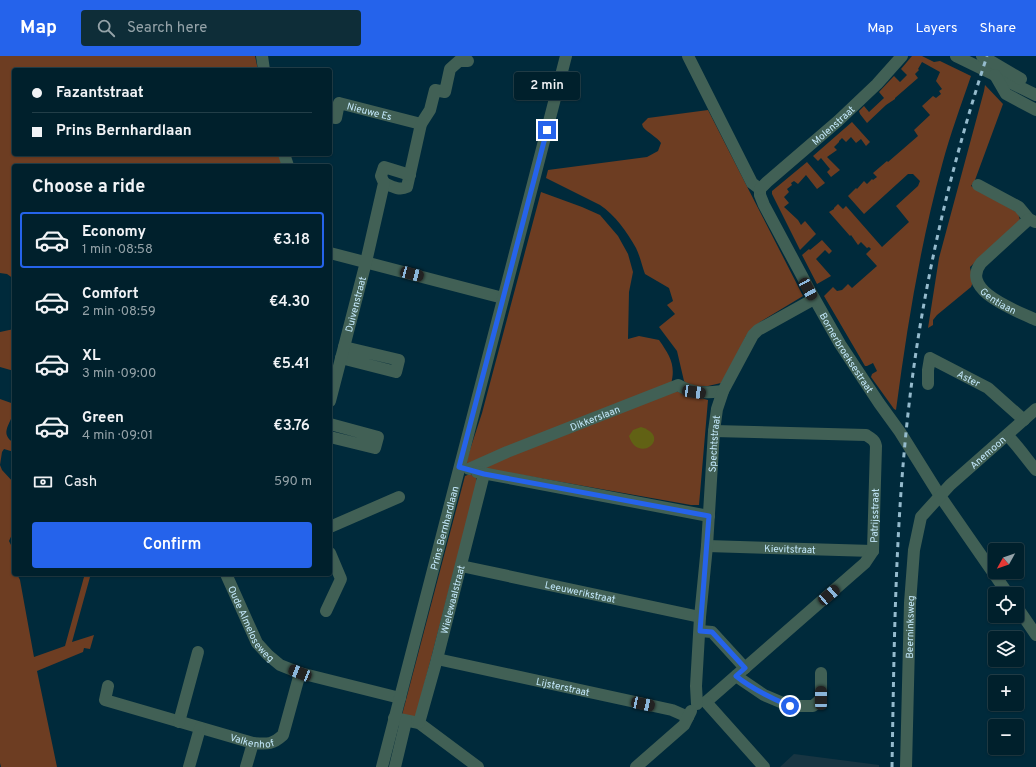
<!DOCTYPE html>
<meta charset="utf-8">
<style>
:root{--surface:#00202c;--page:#0e2d38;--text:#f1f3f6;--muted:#95a3a9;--line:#223e48;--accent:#2563eb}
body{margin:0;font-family:Overpass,sans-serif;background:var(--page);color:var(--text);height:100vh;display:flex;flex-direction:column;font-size:15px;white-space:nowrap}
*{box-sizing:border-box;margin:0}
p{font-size:13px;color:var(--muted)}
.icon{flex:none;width:22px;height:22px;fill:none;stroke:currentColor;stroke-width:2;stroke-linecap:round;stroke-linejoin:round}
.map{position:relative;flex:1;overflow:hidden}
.sheet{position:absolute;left:12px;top:108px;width:320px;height:412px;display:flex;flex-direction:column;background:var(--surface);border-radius:4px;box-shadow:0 1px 3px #0004,0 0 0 1px var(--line)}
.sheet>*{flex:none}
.hud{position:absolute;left:12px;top:12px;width:320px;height:88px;border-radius:4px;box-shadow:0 1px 3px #0004,0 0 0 1px var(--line);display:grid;align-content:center;height:88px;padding:0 20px;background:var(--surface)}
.needle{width:26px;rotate:230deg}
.fabs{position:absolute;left:988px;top:487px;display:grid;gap:8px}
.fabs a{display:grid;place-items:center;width:36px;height:36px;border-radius:4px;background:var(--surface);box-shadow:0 1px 3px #0004,0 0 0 1px var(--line);font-size:20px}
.end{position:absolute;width:18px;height:18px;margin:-9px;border:5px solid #2563eb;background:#fff;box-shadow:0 0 0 2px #fff}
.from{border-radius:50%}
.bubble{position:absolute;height:28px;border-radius:4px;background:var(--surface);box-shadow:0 1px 3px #0004,0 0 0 1px var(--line);font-size:13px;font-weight:600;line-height:28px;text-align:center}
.car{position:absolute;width:12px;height:24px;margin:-12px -6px;border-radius:5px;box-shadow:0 0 3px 1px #0007;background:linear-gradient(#222 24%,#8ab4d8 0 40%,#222 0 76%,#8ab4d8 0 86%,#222 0)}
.hud b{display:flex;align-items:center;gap:14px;height:38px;font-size:15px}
.hud b+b{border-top:1px solid var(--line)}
.hud i{width:10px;height:10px;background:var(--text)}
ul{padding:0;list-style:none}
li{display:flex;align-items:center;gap:12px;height:56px;margin:0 8px 6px;padding:0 12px;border:2px solid transparent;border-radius:4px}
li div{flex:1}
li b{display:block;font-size:15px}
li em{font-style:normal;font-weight:600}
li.selected{border-color:var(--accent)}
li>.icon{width:36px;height:36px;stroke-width:1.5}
h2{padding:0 20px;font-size:18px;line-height:48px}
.pay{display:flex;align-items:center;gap:10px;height:44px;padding:0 20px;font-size:15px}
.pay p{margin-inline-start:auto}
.cta{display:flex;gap:8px;margin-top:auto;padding:8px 20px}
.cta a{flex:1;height:46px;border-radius:4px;background:var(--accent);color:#fff;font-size:16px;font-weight:600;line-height:46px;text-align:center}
header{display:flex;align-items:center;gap:24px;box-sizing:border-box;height:56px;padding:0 20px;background:var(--accent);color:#fff}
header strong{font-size:19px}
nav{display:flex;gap:22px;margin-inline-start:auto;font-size:14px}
.search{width:280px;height:36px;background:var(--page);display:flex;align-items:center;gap:10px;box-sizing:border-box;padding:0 14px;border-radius:4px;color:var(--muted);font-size:15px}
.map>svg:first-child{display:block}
.built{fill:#183542}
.green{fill:#6d3d22}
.water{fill:#616114}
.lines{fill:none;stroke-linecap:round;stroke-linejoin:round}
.minor{stroke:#416055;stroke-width:12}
.rail{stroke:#95bbcd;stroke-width:3;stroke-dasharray:5 5;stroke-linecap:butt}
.route{stroke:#2563eb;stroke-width:5}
.labels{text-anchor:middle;stroke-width:3.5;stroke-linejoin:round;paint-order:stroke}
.street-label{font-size:10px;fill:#c4e9fc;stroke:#061f2a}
</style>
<header>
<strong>Map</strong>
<div class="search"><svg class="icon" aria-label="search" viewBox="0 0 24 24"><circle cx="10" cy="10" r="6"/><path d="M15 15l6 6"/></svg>Search here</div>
<nav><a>Map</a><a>Layers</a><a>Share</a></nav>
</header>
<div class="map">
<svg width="1036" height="711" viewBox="0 0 1036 711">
<rect width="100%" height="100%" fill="#002a3b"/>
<path class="built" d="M794,698l85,11v2h-99z"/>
<g class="green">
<path d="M0,0h255l3,14h-244v84h265l3,12h-268v113l-7,-5 -7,-1z"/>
<path d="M912,0h10l12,6 6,-1 31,15c-10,29 -21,59 -29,89 -22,81 -35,162 -46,245l-2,-1 -23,-32 1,-3 5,-3 -4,-8 -6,3h-2l-41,-70 9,-9 4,4 5,-1 6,-6 4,4 25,-22 -11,-12 5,-5 -2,-2 -2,1 -6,-6 -3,3 -7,-10 -1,1 -21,-24 5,-3v-1l4,-4 5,5 3,-3 36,41 27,-25 -13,-16 22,-20 2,-5 -7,-7h-5l-44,40 -16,-18 8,-8 1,1 7,-8 3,3 5,-5 1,1 4,-3 -4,-4 14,-12 1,1 30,-26 -4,-6 16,-15 -8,-9 11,-10 3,2 5,-4 -2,-3 3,-2 -6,-8 4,-9 -18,-10 -4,7 1,1 -4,4 3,4 -23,20v1l-9,6 -19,18 -7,-9 -1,-3 5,-5 5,6 15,-14 -5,-6 15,-16 6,6 7,-7 -6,-6z"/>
<path d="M985,29l18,19 -28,76 -4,6 47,27 2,7 -50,47 3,15 -2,5 -34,28 -4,5v5l-5,3 11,-70 45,-167z"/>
<path d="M708,54l95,186 -43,26 -14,14 -10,21 -15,26 -13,3h-19l-5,-5 -7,-30 -18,-24 16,-13 -8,-9 6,-4 -4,-13 -24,-14c-3,-8 -5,-18 -9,-26 -9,-16 -21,-33 -36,-43l-54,-27 2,-8 99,-13 11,-6 3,-8c-4,-6 -13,-10 -18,-16l-1,-3 6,-6z"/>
<path d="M852,66l18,20 -4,4 -5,-7 -5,4 -5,-6 -5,5 -4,-4 -3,3v1l-5,5 3,3 -10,7 13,13 -9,7 -4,-5 3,-3 -9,-11 -3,3 -5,-5z"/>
<path d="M807,106l18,21 -8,6 -11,-14 -8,9 -4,-3 -3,2 1,2 -5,4 2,3 -5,5 5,6 -5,4 14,13 3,5 4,-4 11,13 -16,16 -28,-56v-3z"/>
<path d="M541,136l41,15 18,8 18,21 10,18 5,18 -4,20 -1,47 11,-3 20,4c11,16 17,25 12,44l4,7 33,9 -9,105h-8l-226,-40 17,-52z"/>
<path d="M822,184l10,11 -3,3 -4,-4 -9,9 15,17 -14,8 -15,-29 7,-6 1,1z"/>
<path d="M14,273v42l-14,-4v-35z"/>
<path d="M0,343l14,5c0,3 0,7 -1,10 -4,12 -13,20 1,29v9l-10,-3 -2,3 -2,13z"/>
<path d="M0,409l2,5 12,13v12l-3,14 3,1v20l-5,11 4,8h1v25h3l3,6 14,77 31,-11 19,-69 1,-1 5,1 -18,65 22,-7 -4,14 -6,-1 -1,4 -46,19 20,96h-56l-1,-4z"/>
<path d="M470,418l6,3 1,5 -61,234 -1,2 -13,-3 63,-239z"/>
</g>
<path class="water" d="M641,371c32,10 -3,38 -12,9l4,-6z"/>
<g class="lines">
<g class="minor">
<path d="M262,0l2,14"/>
<path d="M688,0l64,127 8,6"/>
<path d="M956,0l80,39"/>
<path d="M982,0l39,23"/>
<path d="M995,19l11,19 30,16"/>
<path id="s1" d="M330,61l6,1 3,-15 82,21"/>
<path d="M284,98l4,12"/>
<path d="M384,127c7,3 15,8 23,4l14,-63 9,-14 5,-20 10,2 5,-23 9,-8h9"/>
<path d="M978,129l41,22 10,12 6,3"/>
<path id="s2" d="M760,133v6l4,10 45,84 31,55 39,59 21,29 40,64 68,98"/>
<path id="s3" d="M760,133l7,-7 71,-61 39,-37 25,-28"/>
<path id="s4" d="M1029,163l-48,44c-22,28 37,48 55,57"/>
<path d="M330,197l173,45"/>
<path d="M341,302l55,14 3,-12 -55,-13"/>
<path id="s5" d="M928,328v-14l2,-12 58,30 36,32"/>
<path id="s6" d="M330,345l36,-139 18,-79 -3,-7 3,-9 26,8"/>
<path d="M330,368l48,13 -3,11 -45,-11"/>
<path d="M1007,379c11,11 19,23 29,35"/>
<path id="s7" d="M469,413l38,-17 171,-67c15,9 28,8 45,6"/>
<path d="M477,416l232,44"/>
<path d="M330,471l69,-30"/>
<path id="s8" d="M707,490l166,5"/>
<path id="s9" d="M461,510l239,51"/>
<path id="s10" d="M226,518l31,69 11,12 12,10 20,8 100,25"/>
<path d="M1017,551l19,28"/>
<path d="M326,555l15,-32 -11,-26"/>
<path d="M700,575l12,1 33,36"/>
<path id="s11" d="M437,603l235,51 16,7"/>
<path d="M736,620l28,19 26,11h23l8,-7v-26"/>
<path id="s12" d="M108,630l-3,14 148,43c14,1 19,2 30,-8l17,-62"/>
<path id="s13" d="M706,646l159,-139 8,-12 3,-105c-1,-6 -5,-8 -10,-11l-152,-4"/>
<path d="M706,646l58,65"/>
<path id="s14" d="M697,648l-1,-18 4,-69 7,-71 7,-115 3,-22 6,-18 30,-56 5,-5 56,-31"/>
<path d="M394,662l25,5 59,44"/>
<path d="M179,666l19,-70"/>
<path id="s15" d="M419,667l18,-64 47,-185"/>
<path d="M189,711l11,-39"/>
<path d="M246,711l7,-24"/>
<path id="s16" d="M382,711l184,-711"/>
<path d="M395,711l11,-46"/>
<path d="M636,711l48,-42 7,-14"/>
<path id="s17" d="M906,711l4,-164 4,-53 7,-33 29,-32 86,-76"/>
</g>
<path class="rail" d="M892,711c2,-114 3,-230 15,-344 13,-125 41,-248 80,-367"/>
</g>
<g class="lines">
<path class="route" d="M547,74l-88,337 25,7 225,42 -9,115 12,1 33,36 -9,8c16,13 35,22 54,30"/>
</g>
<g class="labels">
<g class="street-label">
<text dy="4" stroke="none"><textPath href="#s1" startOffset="53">Nieuwe Es</textPath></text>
<text dy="4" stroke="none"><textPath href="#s3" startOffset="97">Molenstraat</textPath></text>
<text dy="4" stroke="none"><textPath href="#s4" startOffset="114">Gentiaan</textPath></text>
<text dy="4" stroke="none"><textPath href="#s6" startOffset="100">Duivenstraat</textPath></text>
<text dy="4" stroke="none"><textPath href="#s2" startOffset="186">Bornerbroeksestraat</textPath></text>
<text dy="4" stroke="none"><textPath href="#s5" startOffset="70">Aster</textPath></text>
<text dy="4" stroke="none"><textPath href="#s7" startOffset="136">Dikkerslaan</textPath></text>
<text dy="4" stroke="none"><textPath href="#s14" startOffset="261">Spechtstraat</textPath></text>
<text dy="4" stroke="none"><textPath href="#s17" startOffset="344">Anemoon</textPath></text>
<text dy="4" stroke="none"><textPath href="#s13" startOffset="261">Patrijsstraat</textPath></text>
<text dy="4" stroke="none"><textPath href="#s16" startOffset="247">Prins Bernhardlaan</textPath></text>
<text dy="4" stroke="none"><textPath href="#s8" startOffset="83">Kievitstraat</textPath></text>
<text dy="4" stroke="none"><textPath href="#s9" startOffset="122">Leeuwerikstraat</textPath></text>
<text dy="4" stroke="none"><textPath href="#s15" startOffset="128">Wielewaalstraat</textPath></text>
<text dy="4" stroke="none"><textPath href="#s10" startOffset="56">Oude Almeloseweg</textPath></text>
<text dy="4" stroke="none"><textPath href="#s17" startOffset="140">Beerninksweg</textPath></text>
<text dy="4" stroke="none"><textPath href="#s11" startOffset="129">Lijsterstraat</textPath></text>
<text dy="4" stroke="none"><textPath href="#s12" startOffset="167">Valkenhof</textPath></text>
</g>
</g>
</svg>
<div class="fabs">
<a><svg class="needle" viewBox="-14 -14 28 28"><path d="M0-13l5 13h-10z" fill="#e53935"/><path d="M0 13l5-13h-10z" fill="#95a3a9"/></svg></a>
<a><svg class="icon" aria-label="locate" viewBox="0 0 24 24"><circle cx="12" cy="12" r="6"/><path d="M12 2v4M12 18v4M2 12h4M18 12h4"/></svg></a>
<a><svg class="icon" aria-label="layers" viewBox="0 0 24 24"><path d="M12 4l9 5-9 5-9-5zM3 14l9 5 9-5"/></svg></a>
<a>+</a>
<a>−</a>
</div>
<i class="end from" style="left:790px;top:650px"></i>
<i class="end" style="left:547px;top:74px"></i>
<div class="bubble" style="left:514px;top:16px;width:66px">2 min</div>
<i class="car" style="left:412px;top:218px;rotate:105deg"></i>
<i class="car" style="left:808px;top:233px;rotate:151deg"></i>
<i class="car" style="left:694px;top:336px;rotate:98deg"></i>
<i class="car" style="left:829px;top:539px;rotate:49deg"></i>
<i class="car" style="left:300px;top:617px;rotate:292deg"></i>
<i class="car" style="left:821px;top:642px;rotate:0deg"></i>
<i class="car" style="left:643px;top:648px;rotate:102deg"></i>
<div class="hud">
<b><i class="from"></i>Fazantstraat</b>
<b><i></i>Prins Bernhardlaan</b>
</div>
<section class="sheet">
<h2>Choose a ride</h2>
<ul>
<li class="selected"><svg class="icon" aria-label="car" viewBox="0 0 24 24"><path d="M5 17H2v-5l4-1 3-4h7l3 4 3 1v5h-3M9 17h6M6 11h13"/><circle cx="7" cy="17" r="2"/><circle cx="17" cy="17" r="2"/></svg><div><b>Economy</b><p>1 min · 08:58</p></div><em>€3.18</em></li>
<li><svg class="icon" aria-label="car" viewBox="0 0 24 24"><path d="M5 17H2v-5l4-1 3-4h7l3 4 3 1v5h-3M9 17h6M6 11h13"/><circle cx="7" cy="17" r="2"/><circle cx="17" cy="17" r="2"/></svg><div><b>Comfort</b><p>2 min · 08:59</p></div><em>€4.30</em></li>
<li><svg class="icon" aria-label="car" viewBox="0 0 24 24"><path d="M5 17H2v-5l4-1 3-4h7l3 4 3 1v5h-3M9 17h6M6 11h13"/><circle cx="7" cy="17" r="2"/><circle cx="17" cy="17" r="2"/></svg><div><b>XL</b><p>3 min · 09:00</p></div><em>€5.41</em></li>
<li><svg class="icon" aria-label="car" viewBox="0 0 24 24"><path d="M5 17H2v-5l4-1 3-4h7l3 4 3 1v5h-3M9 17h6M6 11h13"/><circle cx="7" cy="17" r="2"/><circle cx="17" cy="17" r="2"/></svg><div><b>Green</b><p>4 min · 09:01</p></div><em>€3.76</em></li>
</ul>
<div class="pay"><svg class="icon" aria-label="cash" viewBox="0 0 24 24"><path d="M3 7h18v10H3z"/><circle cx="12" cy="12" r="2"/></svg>Cash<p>590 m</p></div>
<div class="cta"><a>Confirm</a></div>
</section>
</div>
